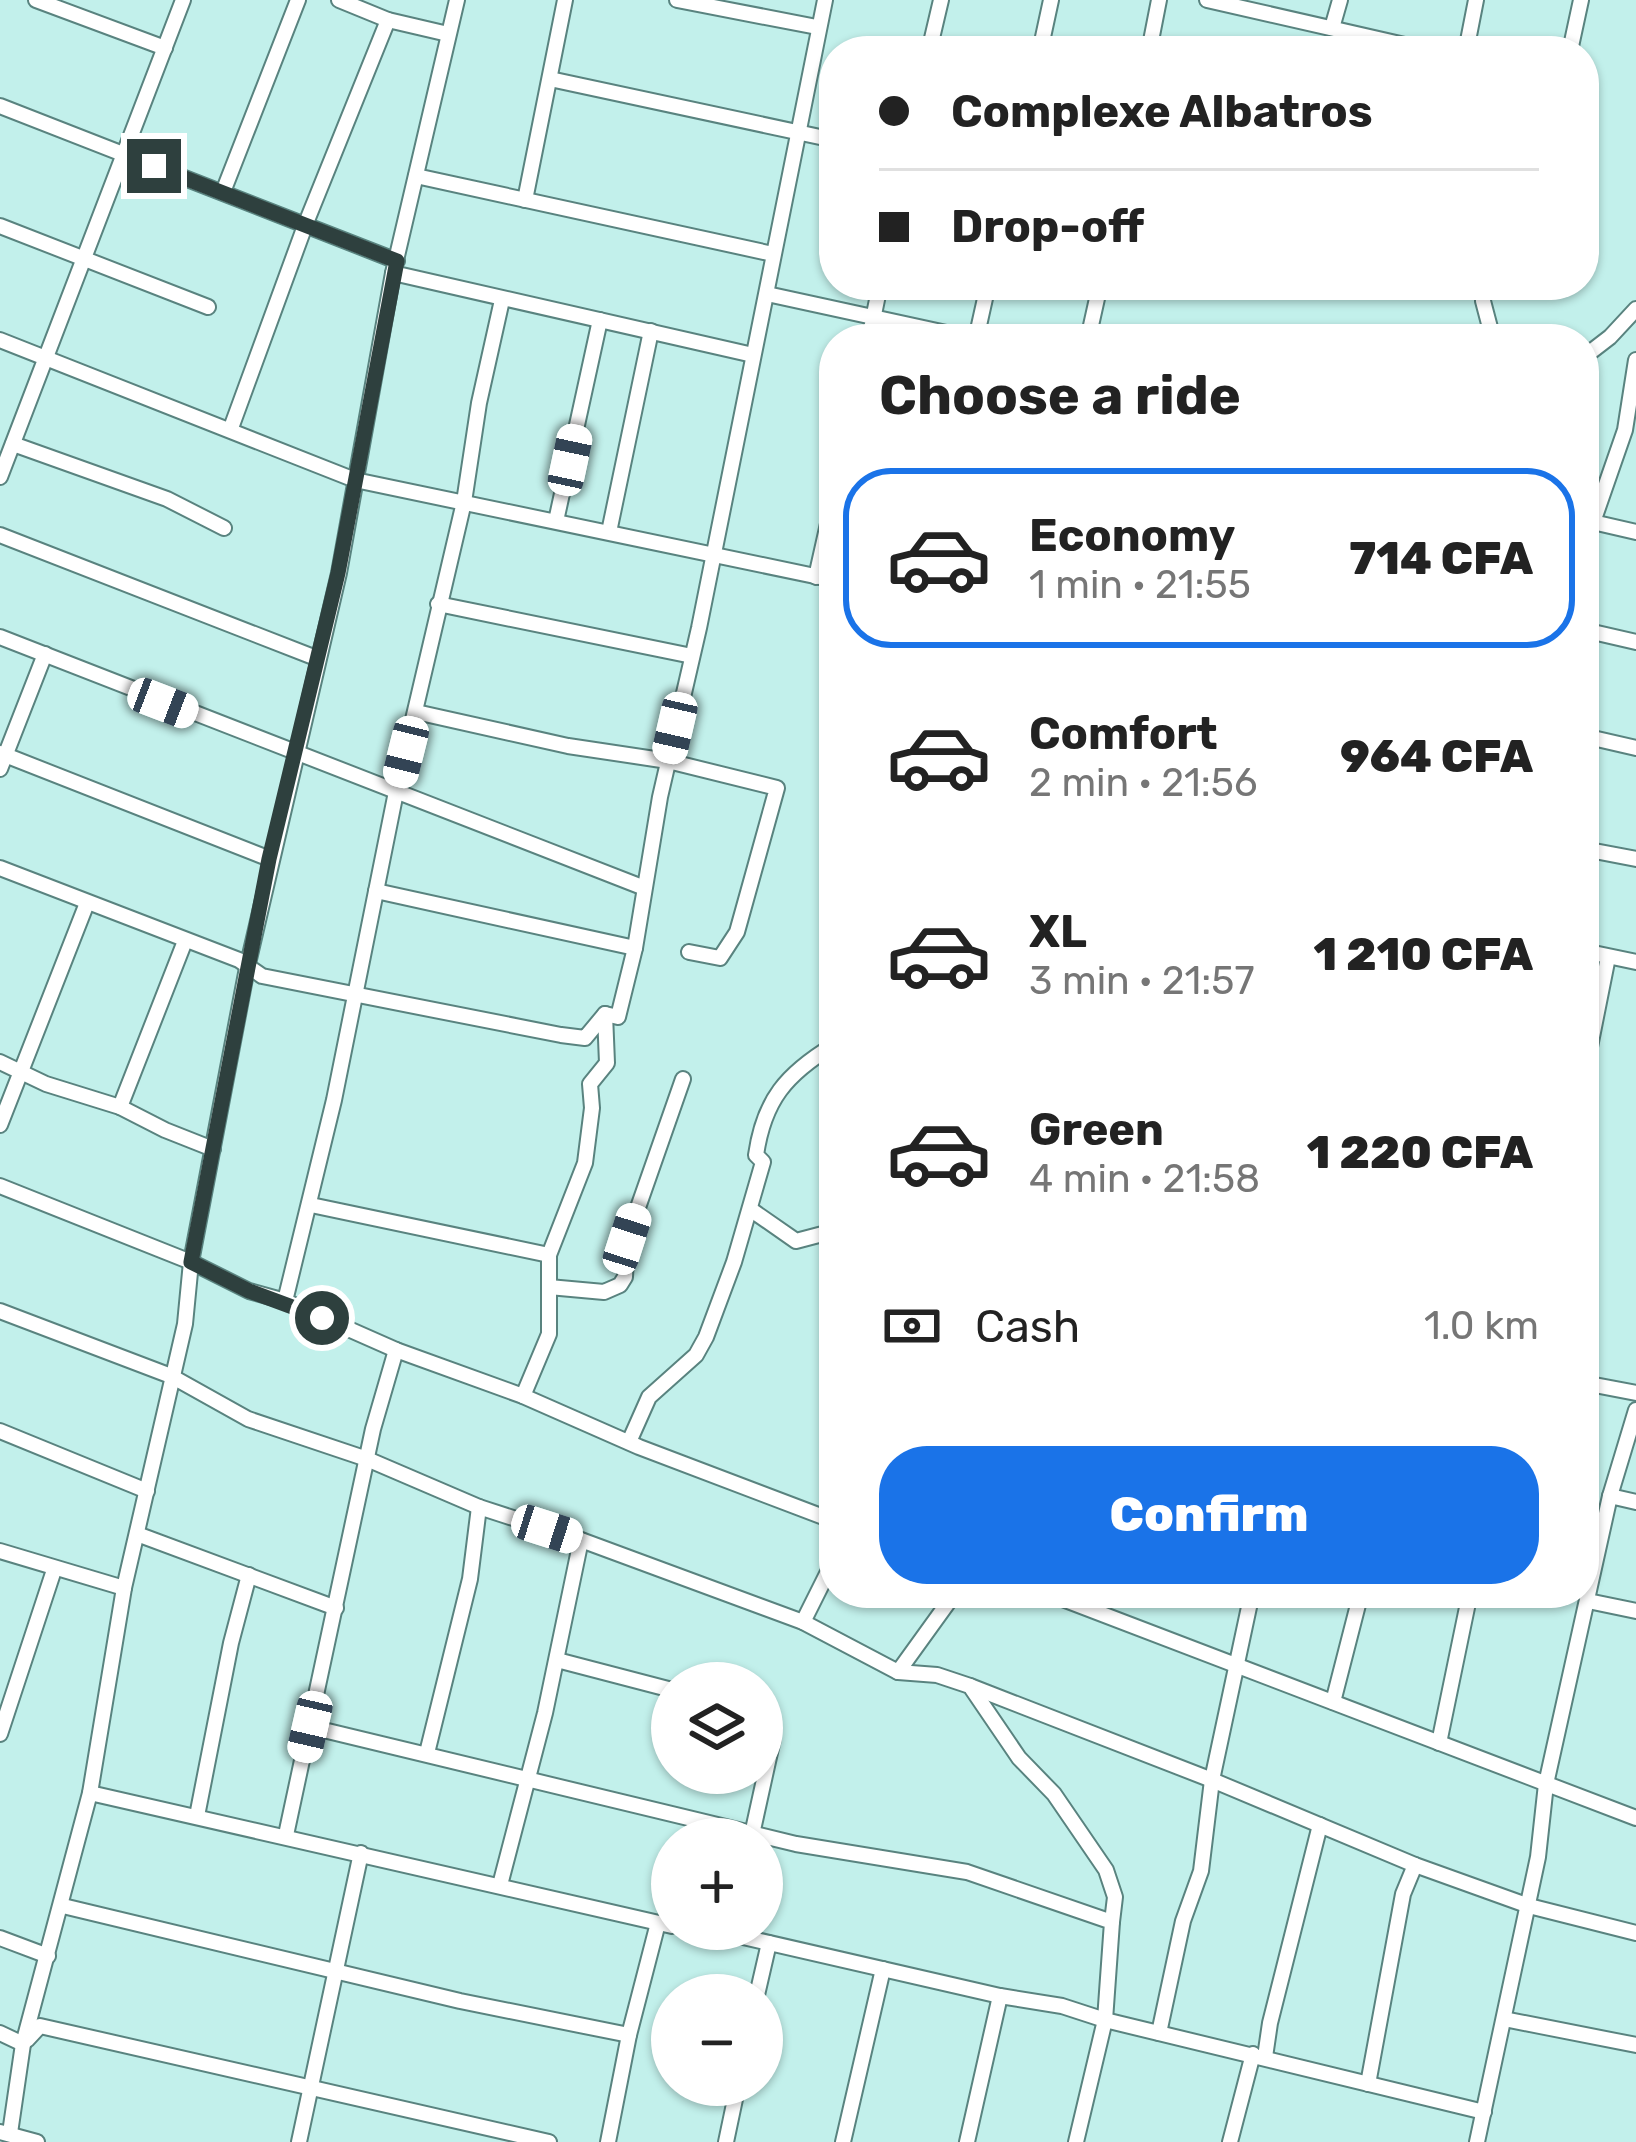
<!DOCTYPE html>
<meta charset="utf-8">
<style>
:root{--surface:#fff;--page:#f6f6f6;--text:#222;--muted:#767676;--line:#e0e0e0;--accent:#1a73e8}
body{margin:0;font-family:Rubik,sans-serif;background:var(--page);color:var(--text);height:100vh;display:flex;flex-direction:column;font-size:45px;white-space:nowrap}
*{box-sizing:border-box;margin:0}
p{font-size:39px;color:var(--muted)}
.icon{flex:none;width:66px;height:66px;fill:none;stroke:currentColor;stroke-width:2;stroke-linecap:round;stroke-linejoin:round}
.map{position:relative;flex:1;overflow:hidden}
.side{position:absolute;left:819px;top:324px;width:780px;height:1284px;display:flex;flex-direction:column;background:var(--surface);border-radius:48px;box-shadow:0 3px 9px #0004}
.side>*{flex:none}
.banner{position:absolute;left:819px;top:36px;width:780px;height:264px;border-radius:48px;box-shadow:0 3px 9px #0004;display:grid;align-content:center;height:264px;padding:0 60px;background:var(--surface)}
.tools{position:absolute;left:651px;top:1662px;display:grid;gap:24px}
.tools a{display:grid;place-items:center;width:132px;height:132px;border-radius:50%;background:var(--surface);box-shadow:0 3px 9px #0004;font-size:60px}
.end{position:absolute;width:54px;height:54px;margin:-27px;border:15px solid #2e403e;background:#fff;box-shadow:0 0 0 6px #fff}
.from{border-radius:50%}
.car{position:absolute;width:36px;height:72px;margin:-36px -18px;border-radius:15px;box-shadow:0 0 9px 3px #0007;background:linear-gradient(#fff 24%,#345 0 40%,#fff 0 76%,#345 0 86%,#fff 0)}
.banner b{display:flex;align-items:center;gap:42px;height:114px;font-size:45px}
.banner b+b{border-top:3px solid var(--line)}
.banner i{width:30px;height:30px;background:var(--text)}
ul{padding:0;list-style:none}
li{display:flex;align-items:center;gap:36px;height:180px;margin:0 24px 18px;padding:0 36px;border:6px solid transparent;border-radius:48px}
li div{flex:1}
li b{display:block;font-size:45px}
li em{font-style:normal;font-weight:800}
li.current{border-color:var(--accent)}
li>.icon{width:108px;height:108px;stroke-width:1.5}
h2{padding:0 60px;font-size:54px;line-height:144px}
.pay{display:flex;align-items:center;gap:30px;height:132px;padding:0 60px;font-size:45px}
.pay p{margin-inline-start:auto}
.primary-button{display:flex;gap:24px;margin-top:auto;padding:24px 60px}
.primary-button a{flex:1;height:138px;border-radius:48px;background:var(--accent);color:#fff;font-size:48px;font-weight:800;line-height:138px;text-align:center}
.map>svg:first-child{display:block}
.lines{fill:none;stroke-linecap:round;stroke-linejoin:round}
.minor-casing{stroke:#59837f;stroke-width:18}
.minor{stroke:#fff;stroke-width:14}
.route{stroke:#2e403e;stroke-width:15}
</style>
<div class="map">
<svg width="1636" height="2142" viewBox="0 0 1636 2142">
<rect width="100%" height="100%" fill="#c2f0eb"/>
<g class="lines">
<defs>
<g id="minor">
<path d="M36,0l129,48"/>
<path d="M339,0l49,20 60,14"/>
<path d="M677,0l140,27"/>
<path d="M1207,0l224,51"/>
<path d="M1332,28l8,-28"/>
<path d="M929,51l12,-51"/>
<path d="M1040,51l11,-51"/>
<path d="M1149,51l10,-51"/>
<path d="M1466,51l10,-51"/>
<path d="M1570,51l11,-51"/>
<path d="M550,79l284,61"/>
<path d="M0,106l397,155"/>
<path d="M416,176l357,78"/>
<path d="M223,192l75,-192"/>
<path d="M525,200l40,-200"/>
<path d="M0,226l208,81"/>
<path d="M393,273l360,82"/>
<path d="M1484,285l-1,16 10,38"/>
<path d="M767,294l207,45"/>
<path d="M869,339l11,-54"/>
<path d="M976,339l12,-54"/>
<path d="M1088,339l12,-54"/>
<path d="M0,340l355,140 479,100"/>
<path d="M1584,357l26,-20 26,-28"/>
<path d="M231,428l75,-205 82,-203"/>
<path d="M13,444l154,55 57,29"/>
<path d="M0,477l183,-477"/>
<path d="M1584,520l52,12"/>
<path d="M556,521l44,-201"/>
<path d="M609,532l42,-201"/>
<path d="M0,535l316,123"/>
<path d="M1584,548l41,-118 11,-70"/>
<path d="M816,577l18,-80"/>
<path d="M438,604l254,52"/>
<path d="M1584,630l52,12"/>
<path d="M0,637l642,250"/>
<path d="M416,712l152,34 100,15 109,27 -40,144 -17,26 -31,-6"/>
<path d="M1584,736l52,12"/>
<path d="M0,753l270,106"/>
<path d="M0,769l45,-115"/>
<path d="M1584,849l52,10"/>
<path d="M0,868l239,92 23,16 299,59 24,3 20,-24 13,3 17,-69 25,-151 39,-169 126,-628"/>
<path d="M376,891l259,57"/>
<path d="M1584,951l52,11"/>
<path d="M0,1062l46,22 74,23 45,23 48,19"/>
<path d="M1584,1077l24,-120"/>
<path d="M120,1107l65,-166"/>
<path d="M0,1125l87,-222"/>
<path d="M0,1186l191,76 58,29 36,10 111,49 127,46 116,51 195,74"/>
<path d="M311,1205l238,50"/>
<path d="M750,1209l46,32 38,-10"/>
<path d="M549,1287l55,5 16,-7 5,-8 2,-38 56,-160"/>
<path d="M285,1301l49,-201 62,-308 68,-290 15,-99 23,-103"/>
<path d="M0,1311l171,65 77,43 119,40 112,48 102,33 222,82 95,50 39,3 33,11 49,72 35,36 52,76 9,27 -3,25"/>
<path d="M1584,1383l52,10"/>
<path d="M523,1396l26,-62v-79l36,-92 7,-55 -2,-24 17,-21 -2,-49"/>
<path d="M0,1431l147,60"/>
<path d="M629,1442l20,-45 47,-42 10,-18 28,-75 29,-100 -7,-7c8,-55 30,-81 78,-110"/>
<path d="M1610,1496l26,6"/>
<path d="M137,1534l199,74"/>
<path d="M0,1551l124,37"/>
<path d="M1047,1593l589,225"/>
<path d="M1588,1601l48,10"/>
<path d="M803,1622l31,-62"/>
<path d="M557,1660l115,30"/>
<path d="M898,1672l57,-79"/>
<path d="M970,1686l242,94 203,85 114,41 107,27"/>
<path d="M1333,1702l28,-109"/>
<path d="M311,1727l485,117 171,28 145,50 -7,98 -29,122"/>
<path d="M0,1734l54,-164"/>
<path d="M1439,1743l31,-150"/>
<path d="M427,1753l43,-174 9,-72"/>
<path d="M90,1793l582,133"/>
<path d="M197,1816l34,-173 18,-68"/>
<path d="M286,1835l87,-406 23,-79"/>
<path d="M751,1839l22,-100 -11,-18"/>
<path d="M500,1885l45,-172 36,-173"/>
<path d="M63,1906l397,95 169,34"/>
<path d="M683,1929l47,5 270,62 62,10 43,14 379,92"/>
<path d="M0,1938l48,18"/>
<path d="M757,1995l12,-52"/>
<path d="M1504,2019l132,26"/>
<path d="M0,2033l23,11"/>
<path d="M1159,2033l24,-112 18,-50 11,-91 40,-187"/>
<path d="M27,2040l13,-14 509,116"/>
<path d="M1265,2057l5,-34 50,-198"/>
<path d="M1368,2084l35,-190 12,-29"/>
<path d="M0,2132l37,10"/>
<path d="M10,2133l13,-89 67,-251 34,-205 61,-264 6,-62 56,-294 92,-395 54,-300 64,-273"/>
<path d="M299,2142l62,-289"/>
<path d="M608,2142l21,-107 29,-112"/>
<path d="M726,2142l12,-57"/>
<path d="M843,2142l40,-173"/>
<path d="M967,2142l33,-146"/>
<path d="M1230,2142l23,-88"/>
<path d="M1477,2142l61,-285 8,-73 64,-288 26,-86"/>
</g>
</defs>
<use href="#minor" class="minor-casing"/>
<use href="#minor" class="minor"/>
</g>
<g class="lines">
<path class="route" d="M154,166l243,95 -59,312 -69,286 -78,403 58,29 73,27"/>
</g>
</svg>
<div class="tools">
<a><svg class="icon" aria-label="layers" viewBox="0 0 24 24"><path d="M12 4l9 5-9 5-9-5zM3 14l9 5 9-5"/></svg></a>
<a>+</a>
<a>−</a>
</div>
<i class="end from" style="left:322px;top:1318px"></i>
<i class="end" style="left:154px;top:166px"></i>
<i class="car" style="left:570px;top:460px;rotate:12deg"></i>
<i class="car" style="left:163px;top:703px;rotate:111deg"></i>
<i class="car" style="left:675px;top:728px;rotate:193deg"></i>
<i class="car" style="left:406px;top:752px;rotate:194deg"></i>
<i class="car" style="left:627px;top:1239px;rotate:18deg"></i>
<i class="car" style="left:547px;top:1529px;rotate:108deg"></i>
<i class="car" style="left:310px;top:1727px;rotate:193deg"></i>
<div class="banner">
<b><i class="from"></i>Complexe Albatros</b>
<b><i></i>Drop-off</b>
</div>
<section class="side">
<h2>Choose a ride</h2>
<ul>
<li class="current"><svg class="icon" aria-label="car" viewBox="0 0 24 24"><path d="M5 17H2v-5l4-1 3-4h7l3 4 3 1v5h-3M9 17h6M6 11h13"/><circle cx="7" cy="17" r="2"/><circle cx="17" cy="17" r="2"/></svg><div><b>Economy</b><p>1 min · 21:55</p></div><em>714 CFA</em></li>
<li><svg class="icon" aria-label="car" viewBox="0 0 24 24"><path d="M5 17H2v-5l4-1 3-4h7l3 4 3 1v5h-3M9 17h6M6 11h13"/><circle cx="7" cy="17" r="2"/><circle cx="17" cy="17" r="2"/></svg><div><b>Comfort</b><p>2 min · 21:56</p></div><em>964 CFA</em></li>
<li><svg class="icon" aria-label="car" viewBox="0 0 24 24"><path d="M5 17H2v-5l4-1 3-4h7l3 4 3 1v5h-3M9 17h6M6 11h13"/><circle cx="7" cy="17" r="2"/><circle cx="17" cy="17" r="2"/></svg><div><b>XL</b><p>3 min · 21:57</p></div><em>1 210 CFA</em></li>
<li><svg class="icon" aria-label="car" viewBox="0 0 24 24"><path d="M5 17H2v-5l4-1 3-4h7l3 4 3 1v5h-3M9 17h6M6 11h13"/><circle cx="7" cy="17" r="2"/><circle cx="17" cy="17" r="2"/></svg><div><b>Green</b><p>4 min · 21:58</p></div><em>1 220 CFA</em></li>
</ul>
<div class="pay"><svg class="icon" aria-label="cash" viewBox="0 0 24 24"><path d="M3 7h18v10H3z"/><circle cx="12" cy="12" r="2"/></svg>Cash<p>1.0 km</p></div>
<div class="primary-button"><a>Confirm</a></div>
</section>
</div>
